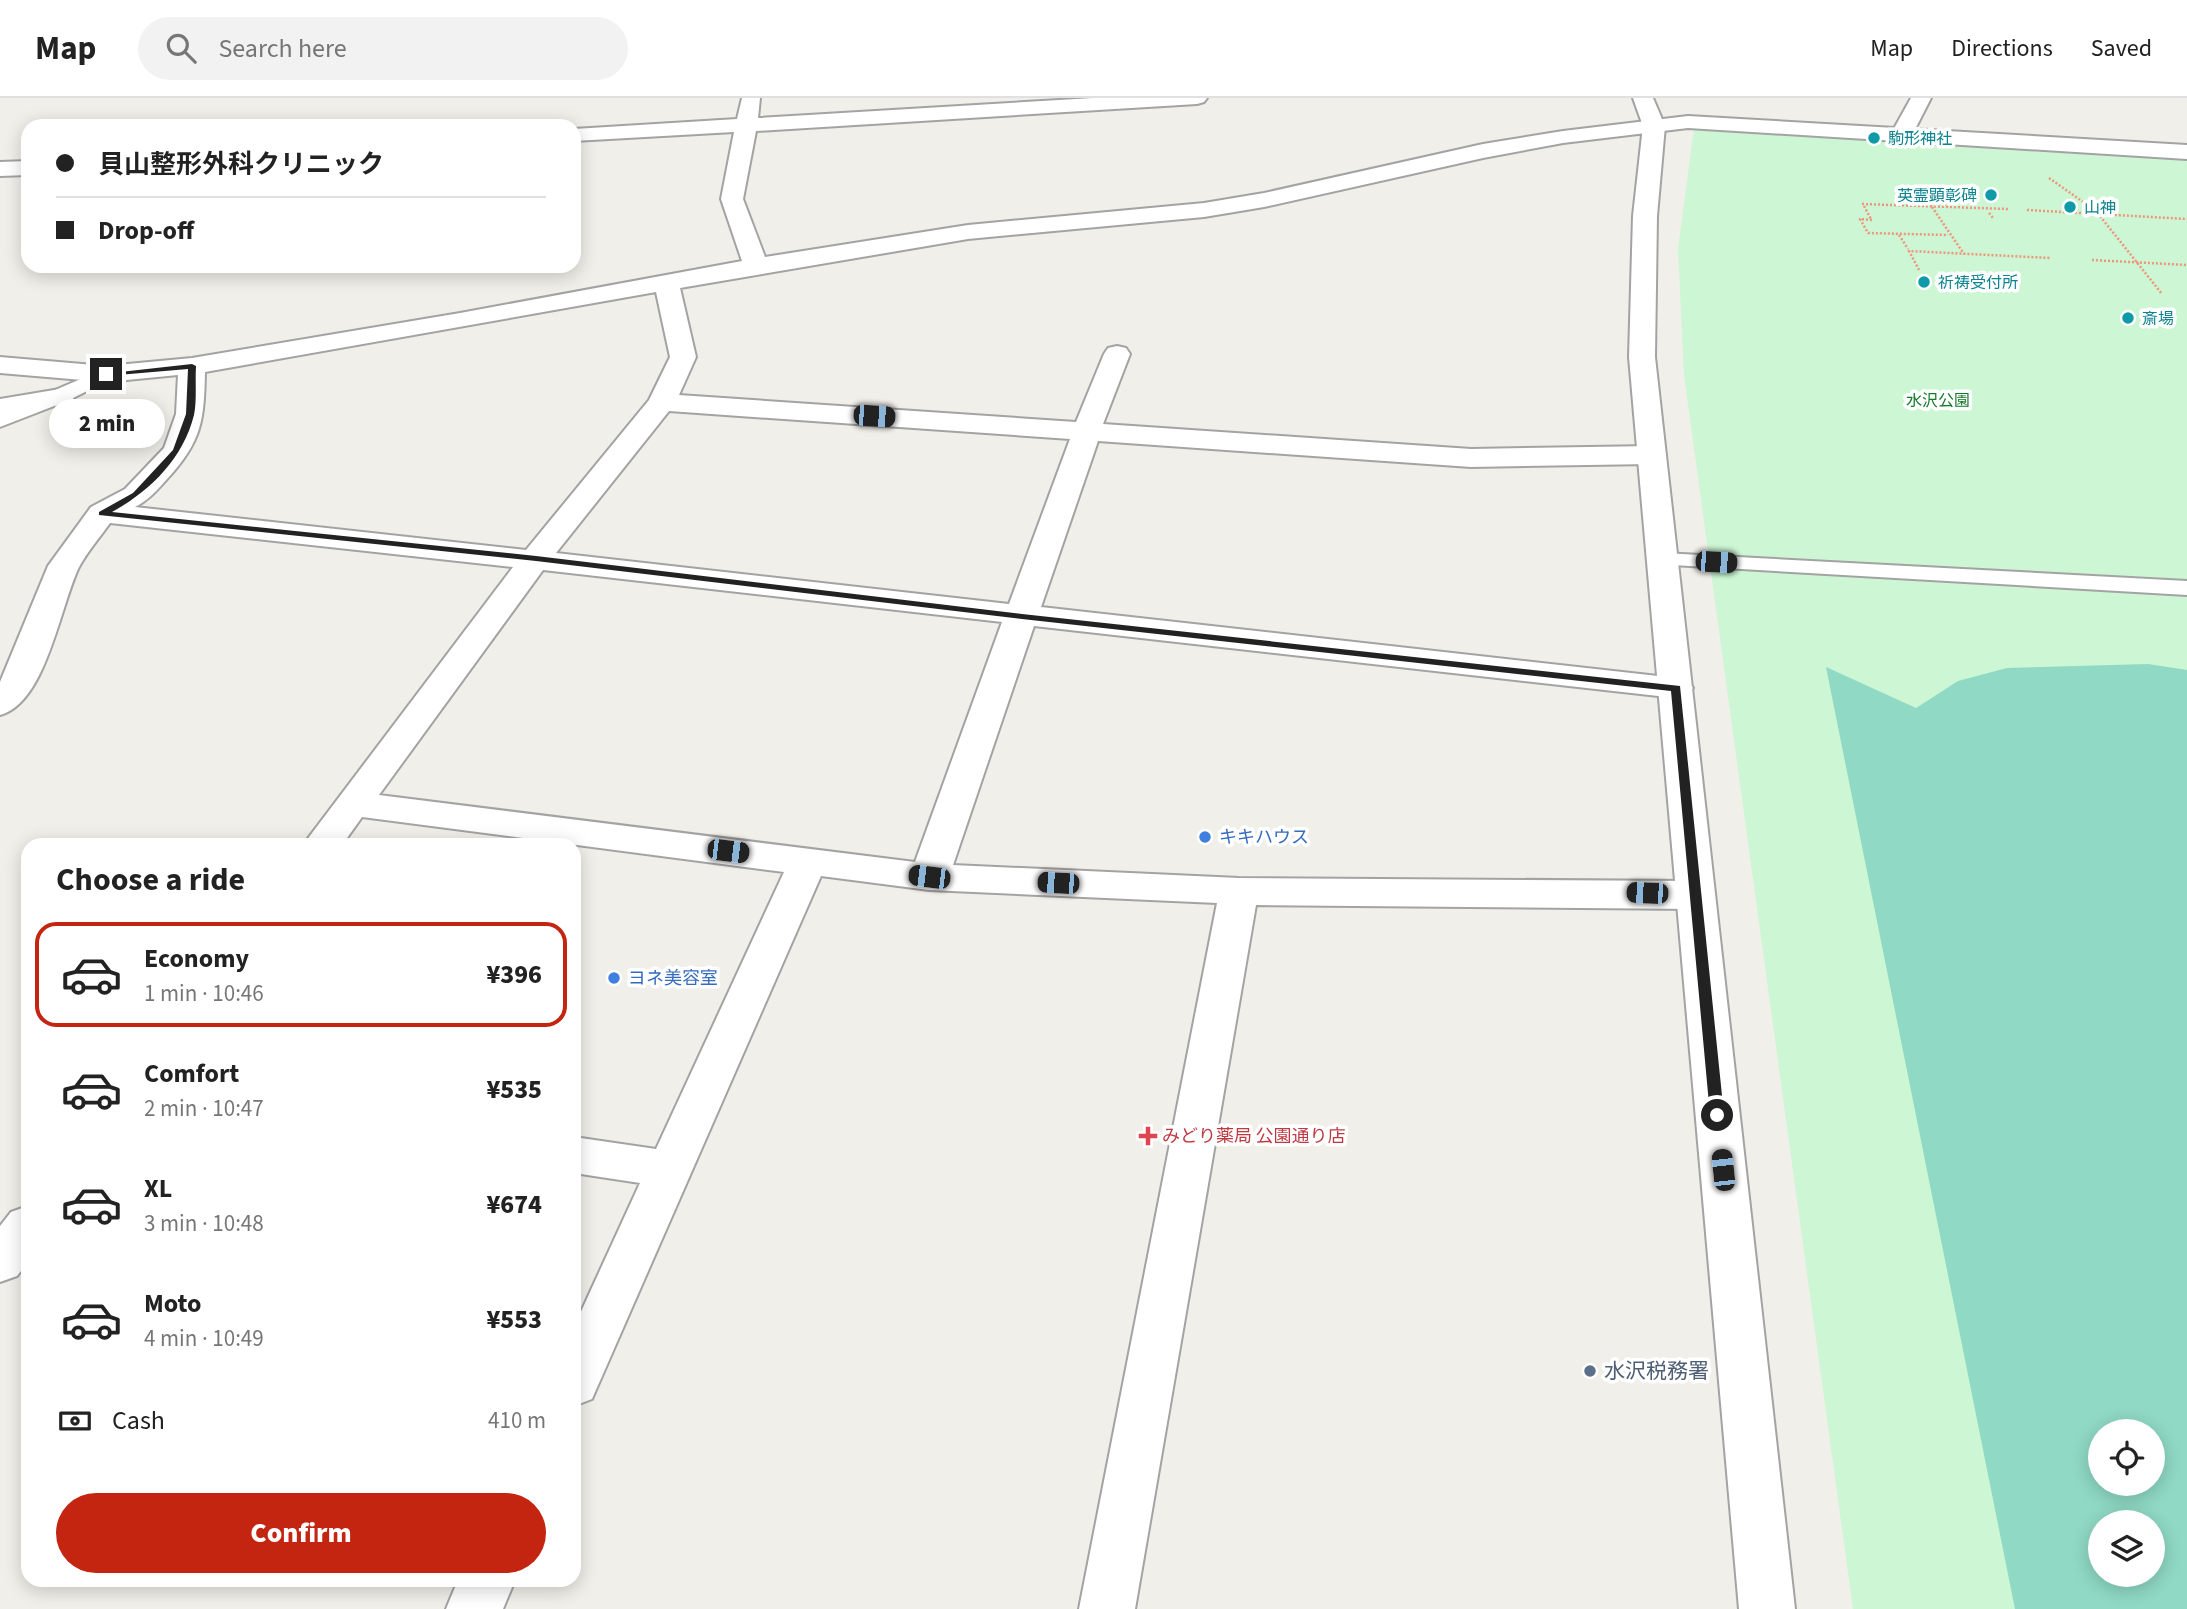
<!DOCTYPE html>
<meta charset="utf-8">
<style>
:root{--surface:#fff;--page:#f2f2f2;--text:#222;--muted:#767676;--line:#e0e0e0;--accent:#c32511}
body{margin:0;font-family:"Source Sans 3","Noto Sans JP",sans-serif;background:var(--page);color:var(--text);height:100vh;display:flex;flex-direction:column;font-size:26px;white-space:nowrap}
*{box-sizing:border-box;margin:0}
p{font-size:23px;color:var(--muted)}
.icon{flex:none;width:38px;height:38px;fill:none;stroke:currentColor;stroke-width:2;stroke-linecap:round;stroke-linejoin:round}
.map{position:relative;flex:1;overflow:hidden}
.details{position:absolute;left:21px;top:740px;width:560px;height:749px;display:flex;flex-direction:column;background:var(--surface);border-radius:21px;box-shadow:0 4px 18px #0003}
.details>*{flex:none}
.top-card{position:absolute;left:21px;top:21px;width:560px;height:154px;border-radius:21px;box-shadow:0 4px 18px #0003;display:grid;align-content:center;height:154px;padding:0 35px;background:var(--surface)}
.buttons{position:absolute;left:2088px;top:1321px;display:grid;gap:14px}
.buttons a{display:grid;place-items:center;width:77px;height:77px;border-radius:50%;background:var(--surface);box-shadow:0 4px 18px #0003;font-size:35px}
.end{position:absolute;width:32px;height:32px;margin:-16px;border:9px solid #222;background:#fff;box-shadow:0 0 0 4px #fff}
.from{border-radius:50%}
.bubble{position:absolute;height:49px;border-radius:24px;background:var(--surface);box-shadow:0 4px 18px #0003;font-size:23px;font-weight:800;line-height:49px;text-align:center}
.car{position:absolute;width:21px;height:42px;margin:-21px -10px;border-radius:9px;box-shadow:0 0 5px 2px #0007;background:linear-gradient(#222 24%,#8ab4d8 0 40%,#222 0 76%,#8ab4d8 0 86%,#222 0)}
.top-card b{display:flex;align-items:center;gap:24px;height:66px;font-size:26px}
.top-card b+b{border-top:2px solid var(--line)}
.top-card i{width:18px;height:18px;background:var(--text)}
ul{padding:0;list-style:none}
li{display:flex;align-items:center;gap:21px;height:105px;margin:0 14px 10px;padding:0 21px;border:4px solid transparent;border-radius:21px}
li div{flex:1}
li b{display:block;font-size:26px}
li em{font-style:normal;font-weight:800}
li.on{border-color:var(--accent)}
li>.icon{width:63px;height:63px;stroke-width:1.5}
h2{padding:0 35px;font-size:32px;line-height:84px}
.pay{display:flex;align-items:center;gap:18px;height:77px;padding:0 35px;font-size:26px}
.pay p{margin-inline-start:auto}
.button{display:flex;gap:14px;margin-top:auto;padding:14px 35px}
.button a{flex:1;height:80px;border-radius:42px;background:var(--accent);color:#fff;font-size:28px;font-weight:800;line-height:80px;text-align:center}
header{display:flex;align-items:center;gap:42px;box-sizing:border-box;height:98px;padding:0 35px;background:var(--surface);border-bottom:2px solid var(--line)}
header strong{font-size:33px}
nav{display:flex;gap:38px;margin-inline-start:auto;font-size:24px}
.search{width:490px;height:63px;background:var(--page);display:flex;align-items:center;gap:18px;box-sizing:border-box;padding:0 24px;border-radius:38px;color:var(--muted);font-size:26px}
.map>svg:first-child{display:block}
.park{fill:#ccf6d4;fill-rule:evenodd}
.pitch{fill:#8fd9c5;fill-rule:evenodd}
.lines{fill:none;stroke-linecap:round;stroke-linejoin:round}
.service-casing{stroke:#a3a3a3;stroke-width:4}
.minor-casing{stroke:#a3a3a3;stroke-width:4}
.tertiary-casing{stroke:#a3a3a3;stroke-width:4}
.path{stroke:#ef957c;stroke-width:2.5;stroke-dasharray:2 2;stroke-linecap:butt}
.service{fill:#fff;fill-rule:evenodd}
.minor{fill:#fff;fill-rule:evenodd}
.tertiary{fill:#fff;fill-rule:evenodd}
.route{fill:#222}
.culture-dot{fill:#0f9aa8;stroke:#fff;stroke-width:2.5}
.shop-dot{fill:#3f7fe0;stroke:#fff;stroke-width:2.5}
.health-dot{fill:#e0444e;stroke:#fff;stroke-width:2.5}
.service-dot{fill:#5c6f8a;stroke:#fff;stroke-width:2.5}
.labels{text-anchor:middle;stroke-width:7;stroke-linejoin:round;paint-order:stroke}
.far-culture-label{font-size:16px;fill:#0d838f;stroke:#fff;text-anchor:start}
.far-park-label{font-size:16px;fill:#157a29;stroke:#fff}
.shop-label{font-size:18px;fill:#366cbe;stroke:#fff;text-anchor:start}
.health-label{font-size:18px;fill:#be3a42;stroke:#fff;text-anchor:start}
.near-service-label{font-size:21px;fill:#4e5e75;stroke:#fff;text-anchor:start}
</style>
<header>
<strong>Map</strong>
<div class="search"><svg class="icon" aria-label="search" viewBox="0 0 24 24"><circle cx="10" cy="10" r="6"/><path d="M15 15l6 6"/></svg>Search here</div>
<nav><a>Map</a><a>Directions</a><a>Saved</a></nav>
</header>
<div class="map">
<svg width="2187" height="1511" viewBox="0 0 2187 1511">
<rect width="100%" height="100%" fill="#f1efe9"/>
<path class="park" d="M1713,30l474,28v1453h-334l-169,-1234 -6,-126 16,-120zM2100,1334h52v52h-52zM2100,1424h52v53h-52z"/>
<path class="pitch" d="M2148,566l39,6v939h-172l-189,-942 90,41 42,-27 49,-13zM2100,1334h52v52h-52zM2100,1424h52v53h-52z"/>
<g class="lines">
<defs>
<g id="service">
<path d="M106,270l7,2 2,4 -2,4 -46,23 -67,26v-13z"/>
<path d="M1663,455l524,28v14l-532,-31 -3,-5 3,-5z"/>
</g>
<g id="minor">
<path d="M742,0h18l-2,20 335,-20h114l-3,4 -7,2 -441,27 -13,68 22,58 203,-32 236,-22 60,-10 219,-49 80,-13 125,-15 499,29v14l-499,-31 -125,15 -80,15 -219,49 -60,10 -236,22 -288,49 16,69 -17,38 397,27 28,-68 4,-6 9,-2 9,2 4,6 -27,70 368,25 181,-3 10,3 4,6 -4,6 -10,3 -181,3 -373,-26 -57,166 635,71 12,3 5,7 -5,7 -12,3 -642,-72 -81,239 286,13 456,3 14,4 6,10 -6,10 -14,4 -439,-4 -121,704h-56l138,-706 -288,-13 -108,-14 -229,523 -18,7v-79l66,-144 -66,-10v-36l82,12 128,-277 -422,-55 -20,28h-39l210,-278 -403,-44c-10,14 -23,29 -31,44 -19,39 -33,136 -79,148v-33l48,-116 43,-59 34,-18 39,-41 12,-34 2,-39 -72,7 -106,-9v-16l106,9 86,-8 268,-45 282,-52 -21,-62 13,-67 -160,9v-12l163,-10zM656,194l14,65 -21,43 -123,150 -391,-43c14,-7 23,-18 33,-29 34,-37 36,-58 37,-106zM669,313l401,28 -61,165 -453,-51zM543,472l459,52 -87,240 -536,-67z"/>
<path d="M28,63v14l-28,1v-14z"/>
<path d="M60,291l10,2 4,6 -4,6 -70,12v-16z"/>
<path d="M28,1108v56l-11,14 -17,6v-56l11,-14z"/>
<path d="M458,1482h57l-12,29h-57z"/>
</g>
<g id="tertiary">
<path d="M1633,0h20l12,28 -8,90 -2,141 140,1252h-56l-110,-1252 4,-141 10,-90z"/>
<path d="M1911,0h20l-21,41h-16l-3,-5z"/>
</g>
</defs>
<use href="#service" class="service-casing"/>
<use href="#minor" class="minor-casing"/>
<use href="#tertiary" class="tertiary-casing"/>
<g class="path">
<path d="M2049,80l47,33 66,83"/>
<path d="M1933,90l15,19"/>
<path d="M1862,106l146,5"/>
<path d="M1864,108l7,13"/>
<path d="M1932,109l32,47"/>
<path d="M2027,112l160,9"/>
<path d="M1989,115l4,5"/>
<path d="M1872,122l-12,-1 8,14 80,2"/>
<path d="M1899,137l9,14"/>
<path d="M2092,162l95,5"/>
<path d="M1919,172l-10,-19 141,7"/>
</g>
<use href="#service" class="service"/>
<use href="#minor" class="minor"/>
<use href="#tertiary" class="tertiary"/>
</g>
<path class="route" d="M192,266l4,2c-1,16 1,34 -2,49 -11,44 -44,76 -82,97l424,44 486,58 658,72 44,429 -7,5 -7,-5 -39,-424 -649,-72 -486,-58 -437,-46v-3l34,-19 40,-43 13,-36 2,-45 -82,7 -4,-2z"/>
<g class="culture-dot">
<circle cx="1874" cy="40" r="7"/>
<circle cx="1991" cy="97" r="7"/>
<circle cx="2070" cy="109" r="7"/>
<circle cx="1924" cy="184" r="7"/>
<circle cx="2128" cy="220" r="7"/>
</g>
<g class="shop-dot">
<circle cx="1205" cy="739" r="7"/>
<circle cx="614" cy="880" r="7"/>
</g>
<path class="health-dot" d="M1144.5 1027.5h7v7h7v7h-7v7h-7v-7h-7v-7h7z"/>
<circle class="service-dot" cx="1590" cy="1273" r="7"/>
<g class="labels">
<g class="far-culture-label">
<text x="1888" y="46">駒形神社</text>
<text x="1977" y="103" text-anchor="end">英霊顕彰碑</text>
<text x="2084" y="115">山神</text>
<text x="1938" y="190">祈祷受付所</text>
<text x="2142" y="226">斎場</text>
</g>
<g class="far-park-label">
<text x="1938" y="308">水沢公園</text>
</g>
<g class="shop-label">
<text x="1219" y="745">キキハウス</text>
<text x="628" y="886">ヨネ美容室</text>
</g>
<g class="health-label">
<text x="1162" y="1044">みどり薬局 公園通り店</text>
</g>
<g class="near-service-label">
<text x="1604" y="1280">水沢税務署</text>
</g>
</g>
</svg>
<div class="buttons">
<a><svg class="icon" aria-label="locate" viewBox="0 0 24 24"><circle cx="12" cy="12" r="6"/><path d="M12 2v4M12 18v4M2 12h4M18 12h4"/></svg></a>
<a><svg class="icon" aria-label="layers" viewBox="0 0 24 24"><path d="M12 4l9 5-9 5-9-5zM3 14l9 5 9-5"/></svg></a>
</div>
<i class="end from" style="left:1717px;top:1017px"></i>
<i class="end" style="left:106px;top:276px"></i>
<div class="bubble" style="left:49px;top:301px;width:116px">2 min</div>
<i class="car" style="left:874px;top:318px;rotate:94deg"></i>
<i class="car" style="left:1716px;top:464px;rotate:93deg"></i>
<i class="car" style="left:728px;top:753px;rotate:97deg"></i>
<i class="car" style="left:929px;top:779px;rotate:277deg"></i>
<i class="car" style="left:1058px;top:785px;rotate:273deg"></i>
<i class="car" style="left:1647px;top:795px;rotate:272deg"></i>
<i class="car" style="left:1723px;top:1072px;rotate:354deg"></i>
<div class="top-card">
<b><i class="from"></i>貝山整形外科クリニック</b>
<b><i></i>Drop-off</b>
</div>
<section class="details">
<h2>Choose a ride</h2>
<ul>
<li class="on"><svg class="icon" aria-label="car" viewBox="0 0 24 24"><path d="M5 17H2v-5l4-1 3-4h7l3 4 3 1v5h-3M9 17h6M6 11h13"/><circle cx="7" cy="17" r="2"/><circle cx="17" cy="17" r="2"/></svg><div><b>Economy</b><p>1 min · 10:46</p></div><em>¥396</em></li>
<li><svg class="icon" aria-label="car" viewBox="0 0 24 24"><path d="M5 17H2v-5l4-1 3-4h7l3 4 3 1v5h-3M9 17h6M6 11h13"/><circle cx="7" cy="17" r="2"/><circle cx="17" cy="17" r="2"/></svg><div><b>Comfort</b><p>2 min · 10:47</p></div><em>¥535</em></li>
<li><svg class="icon" aria-label="car" viewBox="0 0 24 24"><path d="M5 17H2v-5l4-1 3-4h7l3 4 3 1v5h-3M9 17h6M6 11h13"/><circle cx="7" cy="17" r="2"/><circle cx="17" cy="17" r="2"/></svg><div><b>XL</b><p>3 min · 10:48</p></div><em>¥674</em></li>
<li><svg class="icon" aria-label="car" viewBox="0 0 24 24"><path d="M5 17H2v-5l4-1 3-4h7l3 4 3 1v5h-3M9 17h6M6 11h13"/><circle cx="7" cy="17" r="2"/><circle cx="17" cy="17" r="2"/></svg><div><b>Moto</b><p>4 min · 10:49</p></div><em>¥553</em></li>
</ul>
<div class="pay"><svg class="icon" aria-label="cash" viewBox="0 0 24 24"><path d="M3 7h18v10H3z"/><circle cx="12" cy="12" r="2"/></svg>Cash<p>410 m</p></div>
<div class="button"><a>Confirm</a></div>
</section>
</div>
